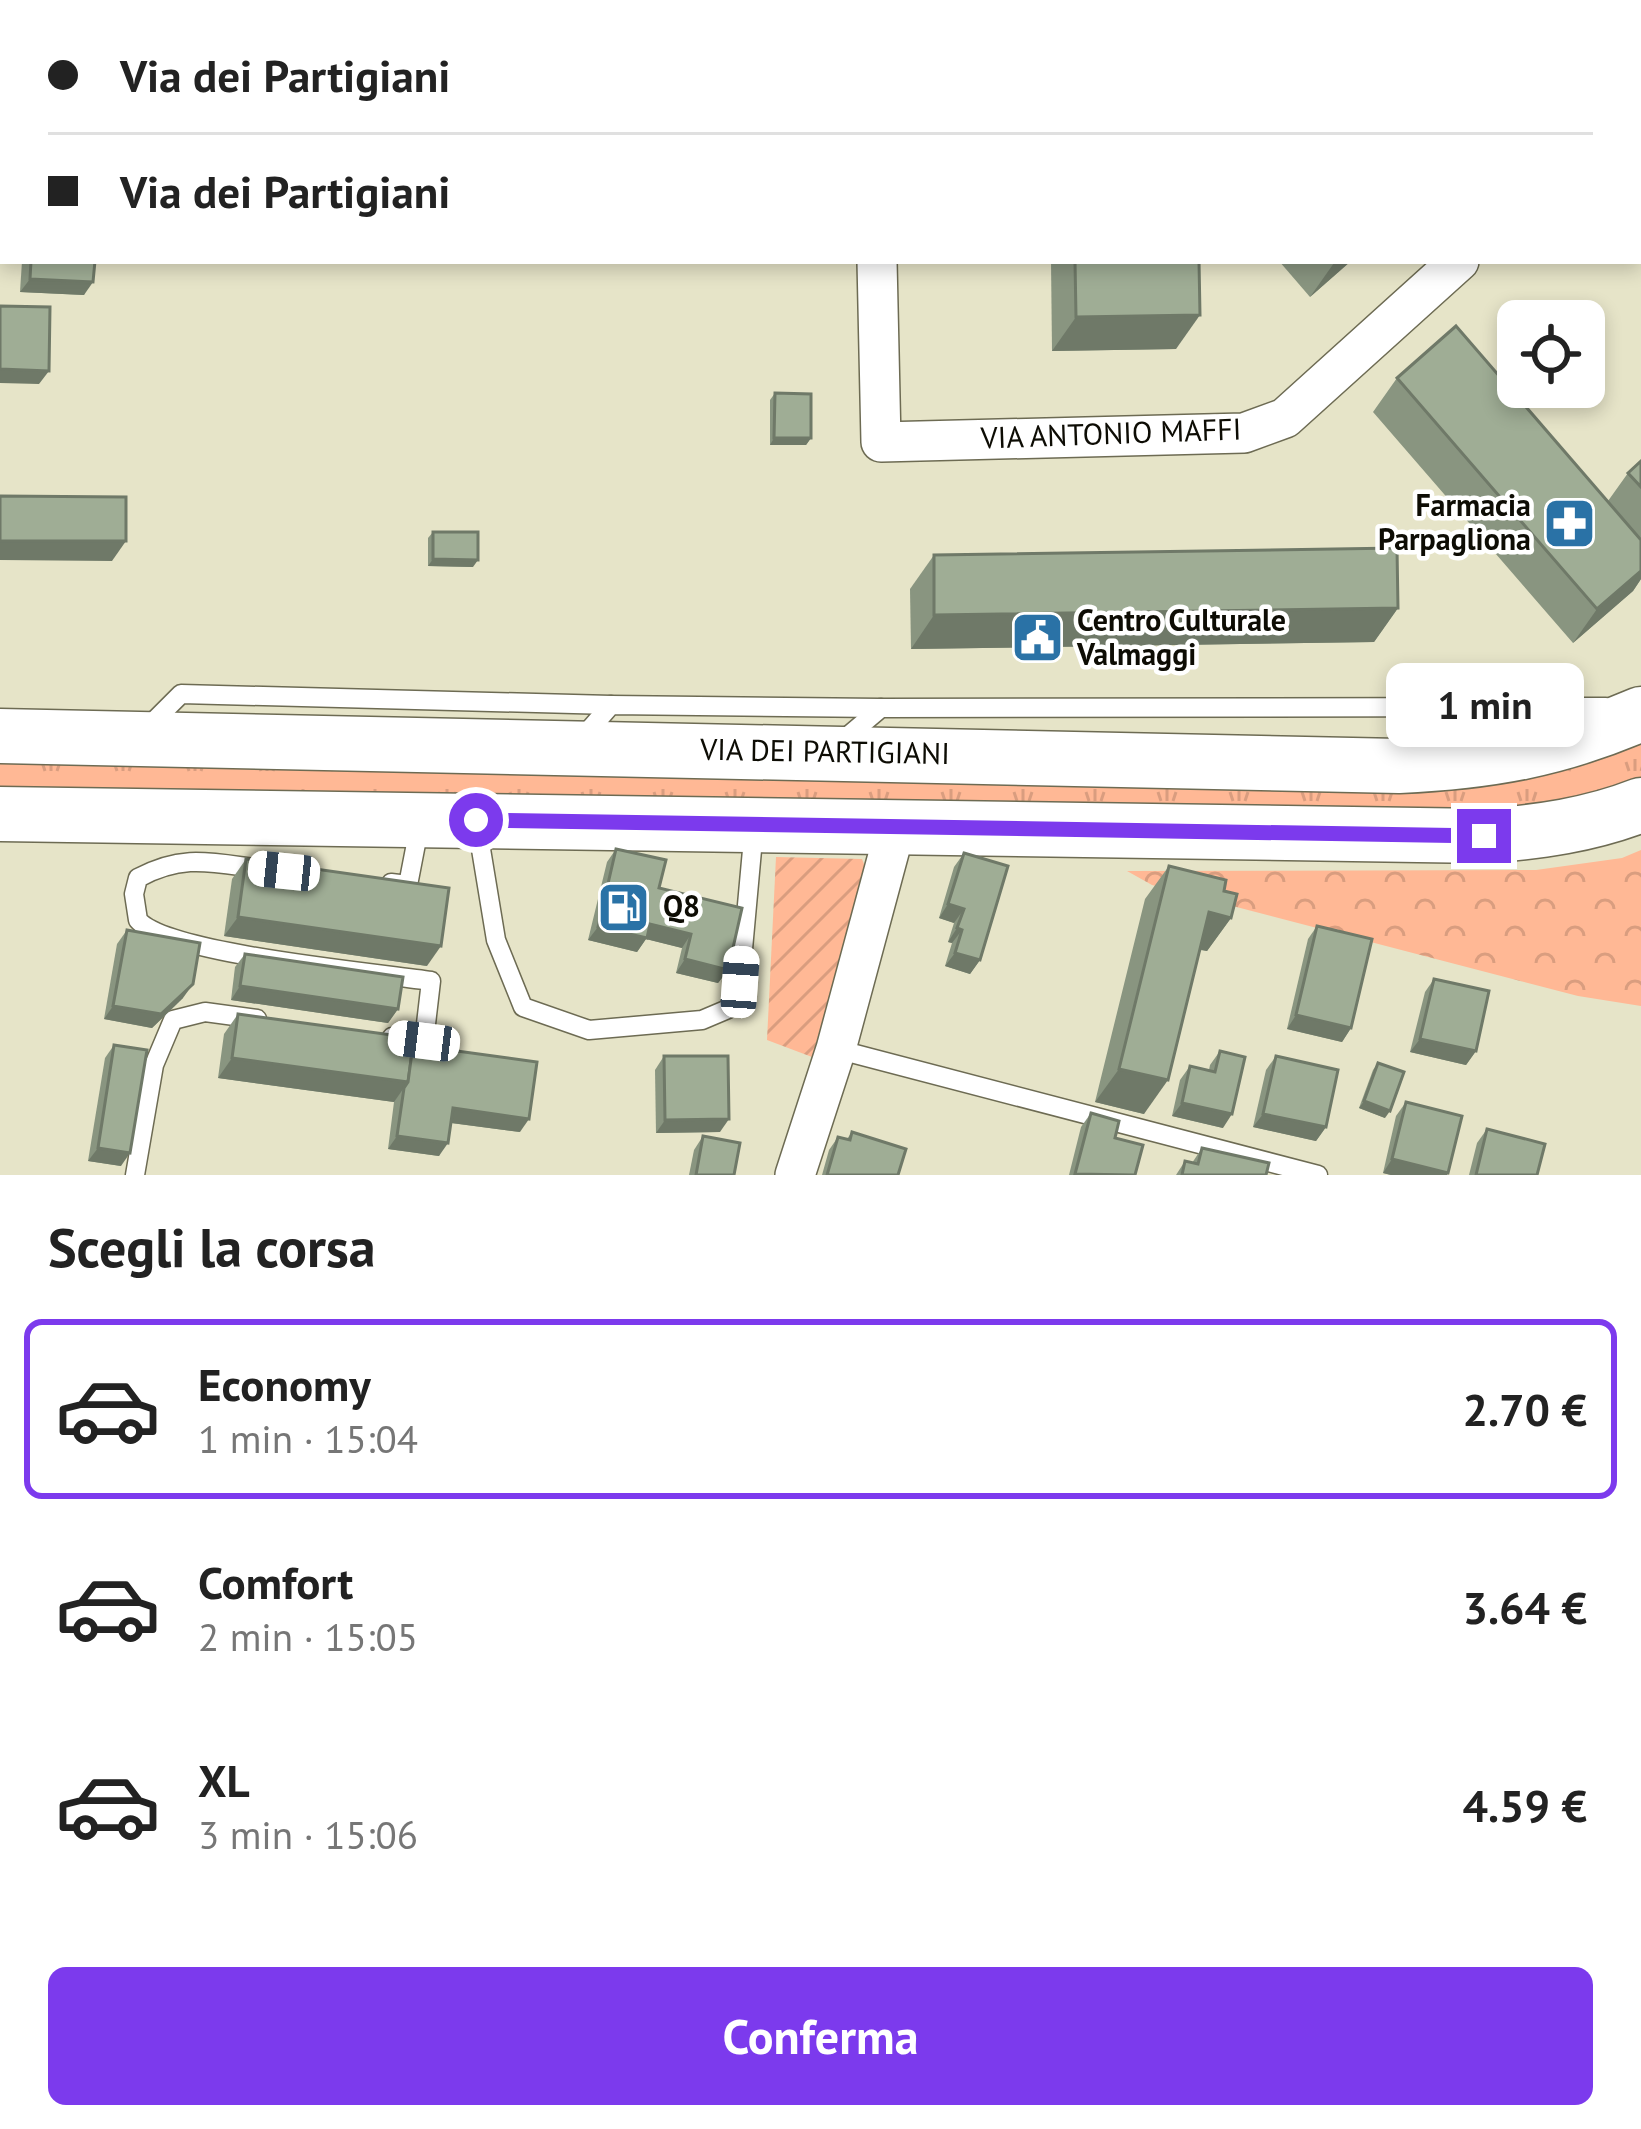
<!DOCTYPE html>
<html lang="it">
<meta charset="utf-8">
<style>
:root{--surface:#fff;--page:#f2f2f2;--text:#222;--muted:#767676;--line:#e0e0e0;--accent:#7c3aed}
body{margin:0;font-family:"PT Sans",sans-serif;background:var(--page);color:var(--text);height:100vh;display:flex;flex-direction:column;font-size:45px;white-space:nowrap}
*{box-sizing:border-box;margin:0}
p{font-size:39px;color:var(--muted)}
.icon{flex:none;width:66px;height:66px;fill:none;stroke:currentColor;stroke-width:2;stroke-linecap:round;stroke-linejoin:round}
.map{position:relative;height:1175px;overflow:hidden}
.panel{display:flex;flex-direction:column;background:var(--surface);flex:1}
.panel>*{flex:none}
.hud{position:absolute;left:0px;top:0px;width:1641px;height:264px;box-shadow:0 6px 18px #0003;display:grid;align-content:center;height:264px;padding:0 48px;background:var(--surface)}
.fabs{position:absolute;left:1497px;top:300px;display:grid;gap:24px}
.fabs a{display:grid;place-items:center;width:108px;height:108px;border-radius:18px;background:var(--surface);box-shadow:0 6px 18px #0003;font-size:60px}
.end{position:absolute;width:54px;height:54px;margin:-27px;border:15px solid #7c3aed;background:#fff;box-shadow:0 0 0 6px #fff}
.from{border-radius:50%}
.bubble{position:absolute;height:84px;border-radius:18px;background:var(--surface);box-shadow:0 6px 18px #0003;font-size:39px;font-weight:600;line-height:84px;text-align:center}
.car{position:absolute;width:36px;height:72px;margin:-36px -18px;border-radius:15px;box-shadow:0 0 9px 3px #0007;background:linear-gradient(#fff 24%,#345 0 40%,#fff 0 76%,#345 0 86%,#fff 0)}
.hud b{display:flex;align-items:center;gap:42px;height:114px;font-size:45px}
.hud b+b{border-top:3px solid var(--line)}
.hud i{width:30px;height:30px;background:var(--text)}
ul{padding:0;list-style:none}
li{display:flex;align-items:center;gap:36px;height:180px;margin:0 24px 18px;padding:0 24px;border:6px solid transparent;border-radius:18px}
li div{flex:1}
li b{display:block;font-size:45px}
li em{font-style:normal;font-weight:600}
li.on{border-color:var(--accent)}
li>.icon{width:108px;height:108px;stroke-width:1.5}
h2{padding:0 48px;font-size:54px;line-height:144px}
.primary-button{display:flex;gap:24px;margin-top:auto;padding:24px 48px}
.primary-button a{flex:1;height:138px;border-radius:18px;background:var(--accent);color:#fff;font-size:48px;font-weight:600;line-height:138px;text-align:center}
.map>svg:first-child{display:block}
.grass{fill:url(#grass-tufts)}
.park{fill:url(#park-crowns)}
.garden{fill:url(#garden-furrows)}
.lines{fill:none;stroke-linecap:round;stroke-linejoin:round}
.lane-casing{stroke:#6d6b53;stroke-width:21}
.street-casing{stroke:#6d6b53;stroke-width:42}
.secondary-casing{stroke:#6d6b53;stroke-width:57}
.lane{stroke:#fff;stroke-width:18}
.street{stroke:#fff;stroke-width:39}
.secondary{stroke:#fff;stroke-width:54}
.wall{fill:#899580}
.shaded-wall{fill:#6f7968}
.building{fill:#9fad95;stroke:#6f7968;stroke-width:3}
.route{stroke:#7c3aed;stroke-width:15}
.labels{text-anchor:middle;stroke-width:9;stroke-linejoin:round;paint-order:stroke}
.street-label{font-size:30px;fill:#0d0c04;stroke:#fff}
.poi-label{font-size:30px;font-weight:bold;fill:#0d0c04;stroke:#fff;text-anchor:start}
</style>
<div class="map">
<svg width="1641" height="1175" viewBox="0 0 1641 1175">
<defs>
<pattern id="grass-tufts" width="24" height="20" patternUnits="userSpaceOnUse" patternTransform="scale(3)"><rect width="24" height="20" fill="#ffb895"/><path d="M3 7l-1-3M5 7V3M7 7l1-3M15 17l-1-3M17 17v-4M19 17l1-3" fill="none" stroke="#d99d7f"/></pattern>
<pattern id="park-crowns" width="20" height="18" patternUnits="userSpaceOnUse" patternTransform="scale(3)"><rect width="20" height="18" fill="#ffb895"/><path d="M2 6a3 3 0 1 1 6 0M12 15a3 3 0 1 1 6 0" fill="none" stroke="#d99d7f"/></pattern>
<pattern id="garden-furrows" width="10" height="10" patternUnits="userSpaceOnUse" patternTransform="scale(3)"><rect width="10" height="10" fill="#ffb895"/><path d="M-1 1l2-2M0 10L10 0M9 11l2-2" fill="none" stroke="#d99d7f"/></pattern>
</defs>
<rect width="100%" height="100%" fill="#e6e4c8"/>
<path class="grass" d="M1641,743v36l-58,22 -87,15 -1496,-24v-29l1500,20 72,-15z"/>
<path class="park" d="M1641,850v156l-63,-10 -426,-111 -25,-14 409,-1 86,-12z"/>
<path class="garden" d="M776,857l86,2 5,13 -55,185 -45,-17z"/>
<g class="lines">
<defs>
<g id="lane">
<path d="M145,730l36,-36 430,11"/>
<path d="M583,737l28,-32 270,3"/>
<path d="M842,741l39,-33 725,-1"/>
<path d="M477,825l19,115 27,67 66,23 113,-10 26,-11 12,-27 14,-154"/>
<path d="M262,869c-49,-6 -78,-16 -124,9l-4,16 4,26c28,34 240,53 293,61l-7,60 -32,-4"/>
<path d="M391,883l17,2 12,-62"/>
<path d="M836,1049l482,126"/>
<path d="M135,1175l19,-110 19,-45 32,-8 52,7"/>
</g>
<g id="street">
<path d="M871,0v3"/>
<path d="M1638,100l3,-2"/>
<path d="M877,261l4,181 363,-9 41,-15 174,-157"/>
<path d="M795,1175l41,-126 60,-223"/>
</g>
<g id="secondary">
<path d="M1492,0l3,3"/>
<path d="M1638,168l3,3"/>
<path d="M0,736l1399,30c90,-4 159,-16 242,-52"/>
<path d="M0,814l1484,22c55,-4 106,-11 157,-31"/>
</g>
</defs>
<use href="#lane" class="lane-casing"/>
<use href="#street" class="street-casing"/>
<use href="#secondary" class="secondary-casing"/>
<use href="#lane" class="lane"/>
<use href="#street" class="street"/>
<use href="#secondary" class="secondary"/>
</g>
<g class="wall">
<path d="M1306,0h156l3,3h-156z"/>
<path d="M22,261h73l-11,34 -64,-3z"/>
<path d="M1051,261h148l-23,88 -124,2z"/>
<path d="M1279,261h72l-41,36z"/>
<path d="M1397,378l211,123 20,-28 13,-12v118l-8,12 -60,52 -200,-231z"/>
<path d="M775,393l36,45 -5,7h-36v-45z"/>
<path d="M433,532l40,35 -45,-1v-28z"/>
<path d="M934,555l464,53 -24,34 -463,7 -1,-60z"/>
<path d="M616,849l43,39 69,82 -10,13 -42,-10 6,-25 -36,-9 -9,13 -49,-12 19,-78z"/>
<path d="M964,853l16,107 -10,14 -25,-8 7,-23 -4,-1 6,-19 -15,-5 15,-51z"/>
<path d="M246,859l181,107 -203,-30 8,-57z"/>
<path d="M1169,866l55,25 7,27 -24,33 -7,-1 -56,164 -49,-12 50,-203z"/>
<path d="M1317,926l34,102 -9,14 -55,-13 21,-90z"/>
<path d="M127,930l56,68 -31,30 -48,-9 13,-75z"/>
<path d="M245,954l153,55 -10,14 -157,-23 4,-33z"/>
<path d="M1434,979l42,72 -10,14 -56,-13 15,-60z"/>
<path d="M238,1014l175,31 107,87 -69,-9 -12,33 -51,-7 6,-47 -176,-24 6,-44z"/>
<path d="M114,1045l7,121 -33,-5 17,-103z"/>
<path d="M1220,1051l3,77 -51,-12 8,-36 10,-14 19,4 1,-5z"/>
<path d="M664,1056l56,76 -64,1 -1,-63z"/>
<path d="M1276,1056l50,71 -10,14 -63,-14 13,-57z"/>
<path d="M1378,1063l7,55 -26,-10 14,-38z"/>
<path d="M1406,1102l42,71 -1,2h-56l-8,-2 13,-57z"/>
<path d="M1091,1113l24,25 20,37h-66l12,-48z"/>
<path d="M1487,1129l50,46h-68l8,-32z"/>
<path d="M852,1132l46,43h-76l7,-25 9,-13 9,2z"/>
<path d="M703,1136l31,39h-45l5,-25z"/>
<path d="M1202,1148l64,27h-90l9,-14 7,2z"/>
</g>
<g class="shaded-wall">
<path d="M11,0h43l-2,3h-44z"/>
<path d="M1337,261h14l-41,36 24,-34z"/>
<path d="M30,279l63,3 -9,13 -64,-3z"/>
<path d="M1200,315l-24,34 -124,2 24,-34z"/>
<path d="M0,369l49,2 -10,13 -39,-1z"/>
<path d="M774,438h37l-5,7h-36z"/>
<path d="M0,541h126l-14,20 -112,-1z"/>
<path d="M433,559l45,1 -5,7 -45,-1z"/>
<path d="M1641,571v8l-8,12 -60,52 24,-34z"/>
<path d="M1398,608l-24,34 -463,7 23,-34z"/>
<path d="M948,904l16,5 -10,14 -15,-5z"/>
<path d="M1209,912l22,6 -24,33 -22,-5z"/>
<path d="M238,917l203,29 -14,20 -203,-30z"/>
<path d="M650,924l41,10 -9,14 -36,-9 -9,13 -49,-12 10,-13z"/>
<path d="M957,928l5,2 -10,13 -4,-1z"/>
<path d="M955,953l25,7 -10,14 -25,-8z"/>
<path d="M685,959l43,11 -10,13 -42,-10z"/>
<path d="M193,984l-10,14 -31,30 -48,-9 9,-13z"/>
<path d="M240,986l158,23 -10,14 -157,-23z"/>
<path d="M1296,1015l55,13 -9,14 -55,-13z"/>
<path d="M1420,1039l56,12 -10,14 -56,-13z"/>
<path d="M232,1058l176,24 -14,20 -176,-24z"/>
<path d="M1119,1069l49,11 -24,34 -49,-12z"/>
<path d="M1364,1101l26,10 -5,7 -26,-10z"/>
<path d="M1182,1103l50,11 -9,14 -51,-12z"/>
<path d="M453,1108l76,11 -9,13 -76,-10z"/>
<path d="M1263,1114l63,13 -10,14 -63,-14z"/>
<path d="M729,1119l-9,13 -64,1 9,-13z"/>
<path d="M397,1136l51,7 -9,13 -51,-7z"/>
<path d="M98,1148l32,5 -9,13 -33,-5z"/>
<path d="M1392,1159l56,14 -1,2h-56l-8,-2z"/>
</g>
<g class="building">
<rect x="59" y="0" width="24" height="3"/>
<path d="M1360,0h102l3,3h-102z"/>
<rect x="0" y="11" width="3" height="51"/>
<rect x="0" y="99" width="3" height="42"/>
<rect x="0" y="147" width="3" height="50"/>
<path d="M31,261h64l-2,21 -63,-3z"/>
<path d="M1075,261h124l1,54 -124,2z"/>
<path d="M0,306l50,1 -1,64 -49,-2z"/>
<path d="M1456,326l185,214v31l-44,38 -200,-231z"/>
<path d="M775,393l36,1v44h-37z"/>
<path d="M1641,461v26l-13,-14z"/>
<path d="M0,496l126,1v44h-126z"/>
<path d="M433,532h45v28l-45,-1z"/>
<path d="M1397,548l1,60 -464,7v-60z"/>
<path d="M616,849l50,11 -7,28 83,20 -14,62 -43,-11 6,-25 -41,-10 -3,14 -49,-11z"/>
<path d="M964,853l44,13 -28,94 -25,-7 7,-23 -5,-2 7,-19 -16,-5z"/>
<path d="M246,859l203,29 -8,58 -203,-29z"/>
<path d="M1169,866l57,14 -2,11 13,3 -6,24 -22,-6 -41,168 -49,-11z"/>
<path d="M1317,926l55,13 -21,89 -55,-13z"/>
<path d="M127,930l73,13 -7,41 -32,30 -48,-8z"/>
<path d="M245,954l158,23 -5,32 -158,-23z"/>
<path d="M1434,979l55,12 -13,60 -56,-12z"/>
<path d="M238,1014l176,24 -6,44 -176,-24z"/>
<path d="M114,1045l33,5 -17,103 -32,-5z"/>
<path d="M413,1045l124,17 -8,57 -76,-11 -5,35 -51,-7 7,-48 4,-6z"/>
<path d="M1220,1051l25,6 -13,57 -50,-11 8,-37 25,6z"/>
<path d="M664,1056h64l1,63 -64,1z"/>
<path d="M1276,1056l62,14 -12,57 -63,-13z"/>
<path d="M1378,1063l26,9 -14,39 -26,-10z"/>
<path d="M1406,1102l56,14 -14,57 -56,-14z"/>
<path d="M1091,1113l28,8 -4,17 28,7 -8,30 -60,-1z"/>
<path d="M1487,1129l58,15 -8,31h-61z"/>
<path d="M852,1132l54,17 -8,26h-71l11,-38 12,3z"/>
<path d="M703,1136l37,7 -6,32h-38z"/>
<path d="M1202,1148l67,15 -3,12h-84l3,-14 13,3z"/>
</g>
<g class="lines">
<path class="route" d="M476,820l1008,16"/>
</g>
<defs>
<symbol id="pharmacy-square" viewBox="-11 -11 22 22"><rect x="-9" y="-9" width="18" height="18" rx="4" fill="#2a72a6" stroke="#fff"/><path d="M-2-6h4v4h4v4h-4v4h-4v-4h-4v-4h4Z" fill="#fff"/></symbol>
<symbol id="civic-square" viewBox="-11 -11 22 22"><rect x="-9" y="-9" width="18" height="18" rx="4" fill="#2a72a6" stroke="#fff"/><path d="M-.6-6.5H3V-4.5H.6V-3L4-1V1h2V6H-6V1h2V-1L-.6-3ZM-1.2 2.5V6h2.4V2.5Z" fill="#fff"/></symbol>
<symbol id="fuel-square" viewBox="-11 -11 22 22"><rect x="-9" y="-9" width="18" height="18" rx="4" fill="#2a72a6" stroke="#fff"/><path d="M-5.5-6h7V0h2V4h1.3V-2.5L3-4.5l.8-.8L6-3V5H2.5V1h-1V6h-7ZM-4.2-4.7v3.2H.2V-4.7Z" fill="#fff"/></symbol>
</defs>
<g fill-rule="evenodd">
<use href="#pharmacy-square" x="1540" y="494" width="59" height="59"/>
<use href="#civic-square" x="1008" y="608" width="59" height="59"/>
<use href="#fuel-square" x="594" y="878" width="59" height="59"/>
</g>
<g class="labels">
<g class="street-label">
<text transform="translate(1111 434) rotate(-2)" y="10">VIA ANTONIO MAFFI</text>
<text transform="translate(825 752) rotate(1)" y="10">VIA DEI PARTIGIANI</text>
</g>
<g class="poi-label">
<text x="1531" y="516" text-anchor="end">Farmacia<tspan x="1531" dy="34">Parpagliona</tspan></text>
<text x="1077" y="631">Centro Culturale<tspan x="1077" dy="34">Valmaggi</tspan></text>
<text x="663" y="917">Q8</text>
</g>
</g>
</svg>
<div class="fabs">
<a><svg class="icon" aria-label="locate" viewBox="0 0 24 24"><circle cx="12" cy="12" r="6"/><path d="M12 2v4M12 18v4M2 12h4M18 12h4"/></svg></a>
</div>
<i class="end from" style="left:476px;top:820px"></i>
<i class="end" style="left:1484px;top:836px"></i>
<div class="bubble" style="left:1386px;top:663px;width:198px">1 min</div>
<i class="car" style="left:284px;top:871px;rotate:276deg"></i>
<i class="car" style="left:740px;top:982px;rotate:4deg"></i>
<i class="car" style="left:424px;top:1041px;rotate:277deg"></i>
<div class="hud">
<b><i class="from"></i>Via dei Partigiani</b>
<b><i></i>Via dei Partigiani</b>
</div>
</div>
<section class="panel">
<h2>Scegli la corsa</h2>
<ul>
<li class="on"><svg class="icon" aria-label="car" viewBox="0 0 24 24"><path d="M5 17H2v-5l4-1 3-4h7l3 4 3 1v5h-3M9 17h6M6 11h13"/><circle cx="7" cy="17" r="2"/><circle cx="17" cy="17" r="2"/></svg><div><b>Economy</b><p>1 min · 15:04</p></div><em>2.70 €</em></li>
<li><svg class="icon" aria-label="car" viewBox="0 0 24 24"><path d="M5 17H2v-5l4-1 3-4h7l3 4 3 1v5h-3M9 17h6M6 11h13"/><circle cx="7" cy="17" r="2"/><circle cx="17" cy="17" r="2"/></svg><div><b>Comfort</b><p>2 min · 15:05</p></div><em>3.64 €</em></li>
<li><svg class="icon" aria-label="car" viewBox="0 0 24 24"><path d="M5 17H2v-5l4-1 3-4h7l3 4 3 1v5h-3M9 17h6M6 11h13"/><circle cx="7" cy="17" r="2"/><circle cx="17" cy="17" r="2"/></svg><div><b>XL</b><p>3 min · 15:06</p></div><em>4.59 €</em></li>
</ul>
<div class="primary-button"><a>Conferma</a></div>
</section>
